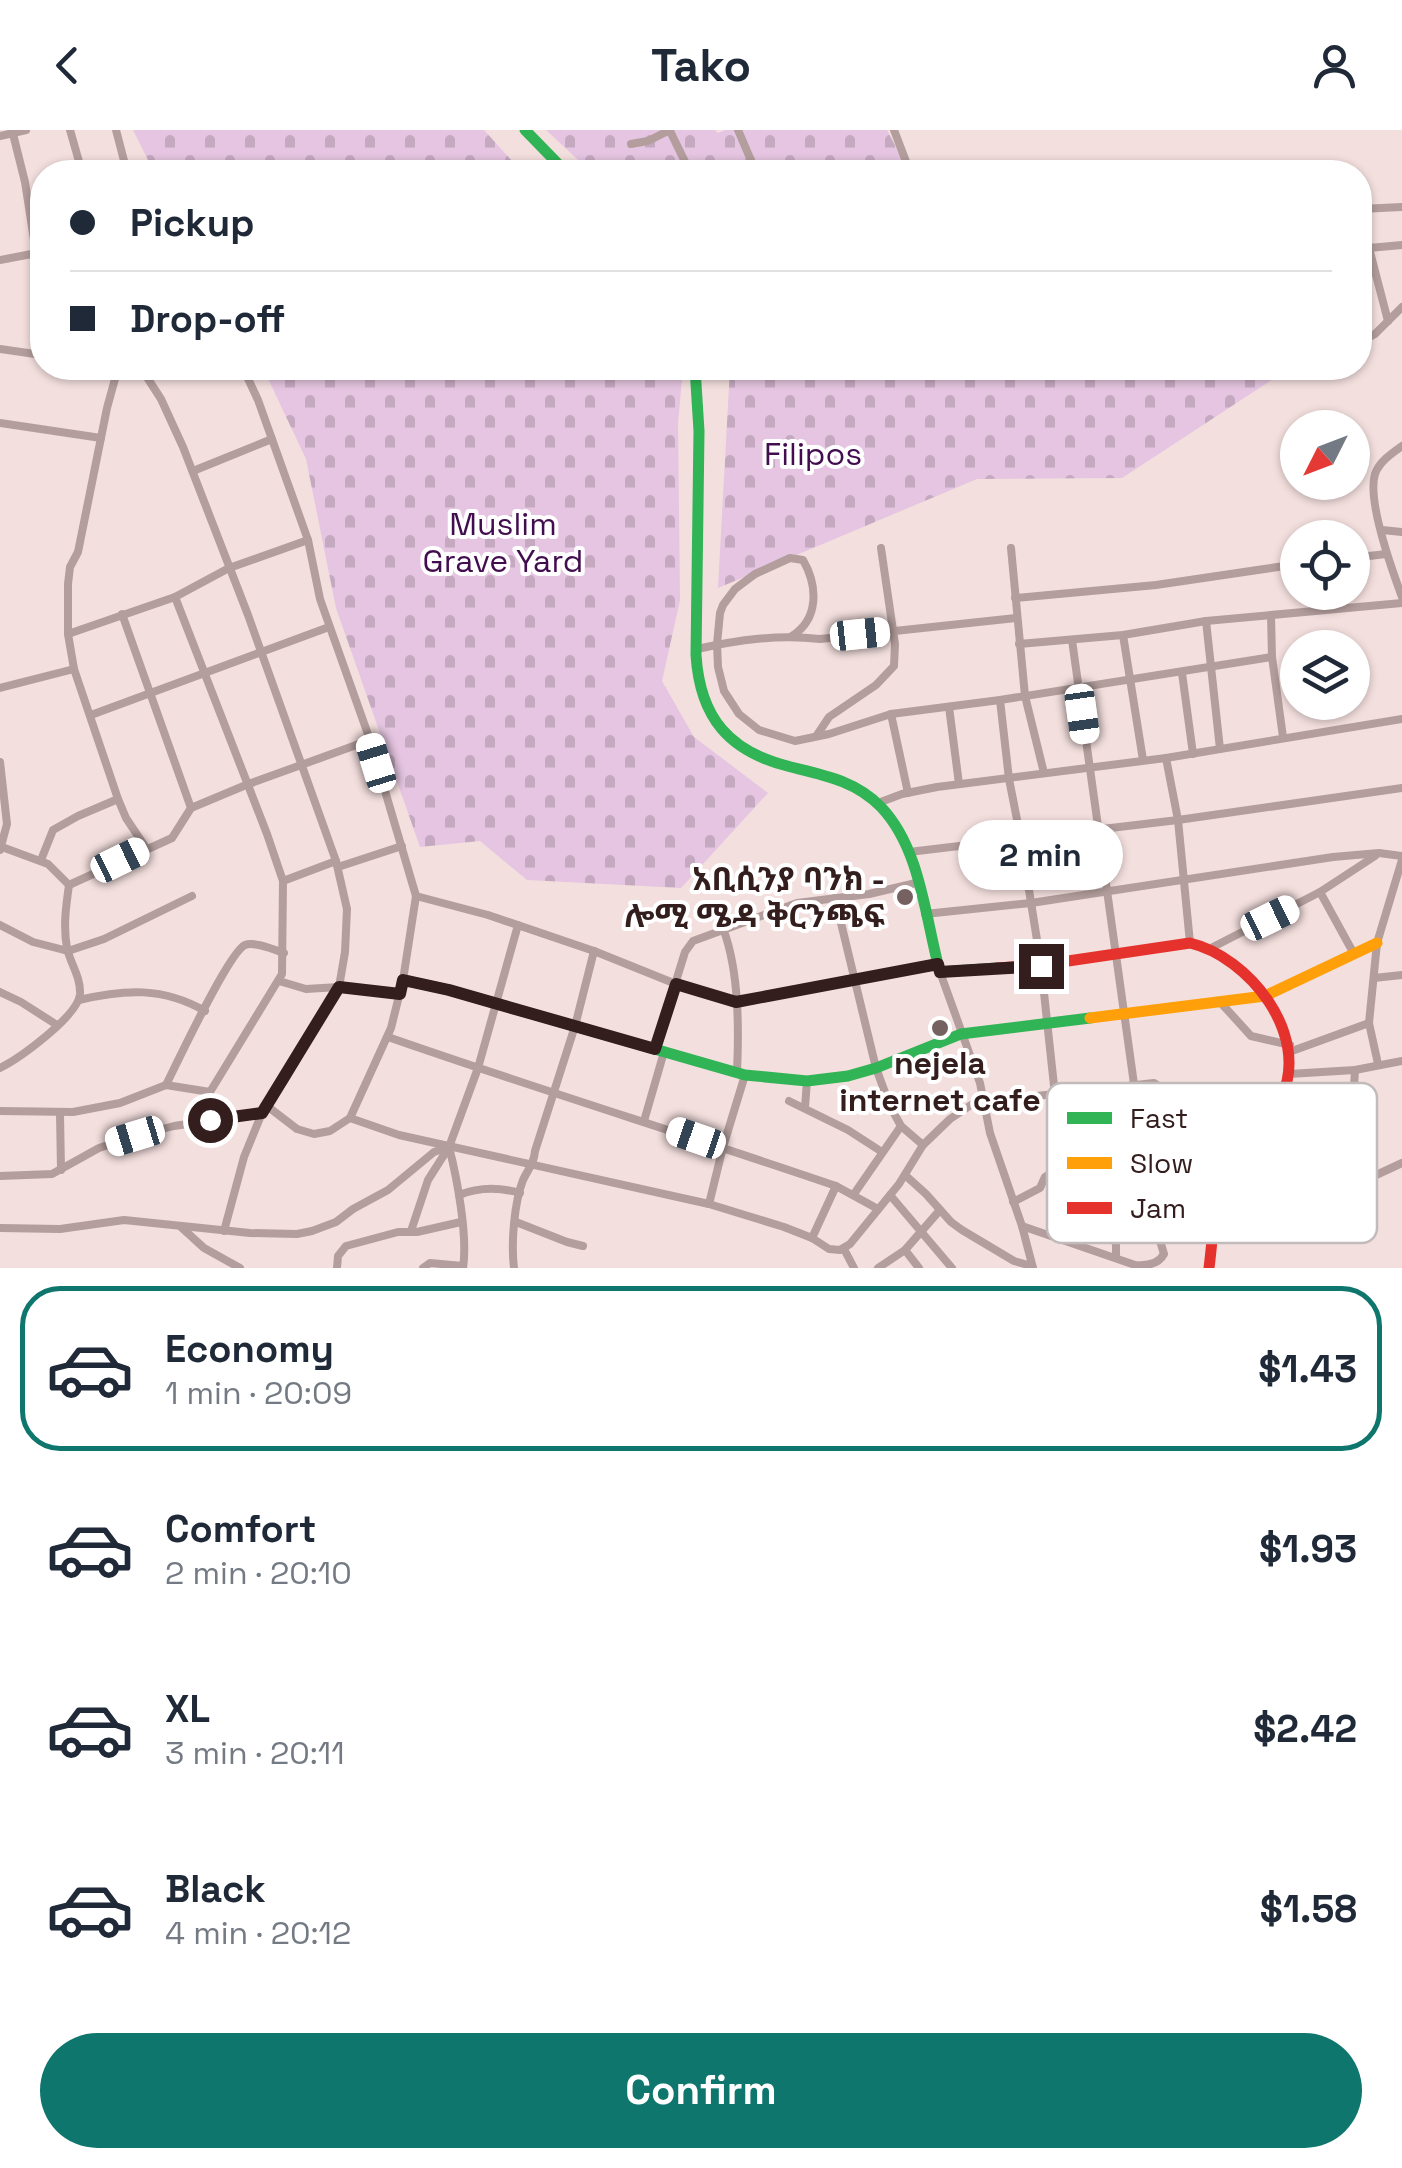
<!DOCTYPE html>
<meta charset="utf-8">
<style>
:root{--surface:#fff;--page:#f2f2f3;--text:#1f2937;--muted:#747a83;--line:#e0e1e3;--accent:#0f766e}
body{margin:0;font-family:"Space Grotesk","Noto Sans Ethiopic",sans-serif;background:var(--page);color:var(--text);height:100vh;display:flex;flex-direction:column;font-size:38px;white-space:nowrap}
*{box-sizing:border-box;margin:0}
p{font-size:32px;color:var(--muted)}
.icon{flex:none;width:55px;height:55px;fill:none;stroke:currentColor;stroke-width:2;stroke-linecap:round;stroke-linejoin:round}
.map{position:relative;height:1138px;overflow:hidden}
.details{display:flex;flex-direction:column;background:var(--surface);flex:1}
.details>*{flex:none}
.guide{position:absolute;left:30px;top:30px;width:1342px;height:220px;border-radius:40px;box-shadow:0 2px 8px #0004;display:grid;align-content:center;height:220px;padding:0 40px;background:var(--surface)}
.needle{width:65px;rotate:228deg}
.controls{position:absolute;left:1280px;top:280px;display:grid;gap:20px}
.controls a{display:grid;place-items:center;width:90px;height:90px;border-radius:50%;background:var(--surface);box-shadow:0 2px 8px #0004;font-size:50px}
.end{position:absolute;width:45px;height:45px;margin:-22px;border:12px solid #331d1d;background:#fff;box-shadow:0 0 0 5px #fff}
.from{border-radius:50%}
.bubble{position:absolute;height:70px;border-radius:35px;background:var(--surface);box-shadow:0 2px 8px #0004;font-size:32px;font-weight:600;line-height:70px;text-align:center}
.car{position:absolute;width:30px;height:60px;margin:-30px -15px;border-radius:12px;box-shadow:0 0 8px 2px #0007;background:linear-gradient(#fff 24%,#345 0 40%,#fff 0 76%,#345 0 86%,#fff 0)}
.guide b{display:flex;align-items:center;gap:35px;height:95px;font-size:38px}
.guide b+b{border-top:2px solid var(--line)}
.guide i{width:25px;height:25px;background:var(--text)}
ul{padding:18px 0 0;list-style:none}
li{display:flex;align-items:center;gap:30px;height:165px;margin:0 20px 15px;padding:0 20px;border:5px solid transparent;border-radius:40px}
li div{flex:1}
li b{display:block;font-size:38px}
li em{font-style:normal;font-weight:600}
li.on{border-color:var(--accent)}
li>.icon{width:90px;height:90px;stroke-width:1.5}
.primary-button{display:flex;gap:20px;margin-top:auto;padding:20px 40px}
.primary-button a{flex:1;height:115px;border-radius:60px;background:var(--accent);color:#fff;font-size:40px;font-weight:600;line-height:115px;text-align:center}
header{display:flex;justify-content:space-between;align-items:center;height:130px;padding:0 40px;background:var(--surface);font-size:45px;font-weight:600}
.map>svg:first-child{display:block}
.cemetery{fill:url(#cemetery-stones)}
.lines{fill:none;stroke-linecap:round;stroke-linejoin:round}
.street{stroke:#b39e9d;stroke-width:8}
.fast{stroke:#30b455;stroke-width:11}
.slow{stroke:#ff9f0a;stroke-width:11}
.jam{stroke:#e5322d;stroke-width:11}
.route{stroke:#331d1d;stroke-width:12}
.poi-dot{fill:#766161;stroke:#fff;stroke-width:4}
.labels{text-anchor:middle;stroke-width:8;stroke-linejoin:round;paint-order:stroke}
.park-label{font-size:32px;fill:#420d4e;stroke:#fff}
.poi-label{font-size:32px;font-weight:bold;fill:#331d1d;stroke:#fff;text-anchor:end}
.key{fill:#fff;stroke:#c2bbbb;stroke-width:2.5}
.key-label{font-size:28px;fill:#331d1d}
</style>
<header><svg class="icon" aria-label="back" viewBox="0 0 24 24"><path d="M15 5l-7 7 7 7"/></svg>Tako<svg class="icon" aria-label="person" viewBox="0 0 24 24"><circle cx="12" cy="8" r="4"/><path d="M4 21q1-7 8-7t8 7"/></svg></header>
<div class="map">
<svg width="1402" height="1138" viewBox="0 0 1402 1138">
<defs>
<pattern id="cemetery-stones" width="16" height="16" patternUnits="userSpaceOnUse" patternTransform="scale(2.5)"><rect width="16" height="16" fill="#e5c5e1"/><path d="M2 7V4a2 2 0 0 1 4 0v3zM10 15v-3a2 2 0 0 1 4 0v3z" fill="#c5a9c1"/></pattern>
</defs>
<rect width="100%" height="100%" fill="#f3dfde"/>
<g class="cemetery">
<path d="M133,0h351l38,42h-368z"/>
<path d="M546,0h169l3,3 7,-3h162l22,42h-318z"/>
<path d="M263,238h420l-5,55 2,177 -18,81 32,56 74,56 -87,95 -154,-8 -47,-39 -60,6 -84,-239 -30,-149z"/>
<path d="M730,238h560l-168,110 -145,1 -259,109z"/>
</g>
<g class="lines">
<g class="street">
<path d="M12,0l13,52 11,71"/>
<path d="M70,0l12,42"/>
<path d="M116,0l11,42"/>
<path d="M738,0l18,42"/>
<path d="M894,0l16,42"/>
<path d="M670,1l20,41"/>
<path d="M0,6l26,-6"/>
<path d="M631,14l17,-3 22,-11"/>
<path d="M1360,79l42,-2"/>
<path d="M1362,79l7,39 19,73"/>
<path d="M1369,118l33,-3"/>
<path d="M0,130l42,-8"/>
<path d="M1360,212l15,-8 27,-27"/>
<path d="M0,219l42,6"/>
<path d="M118,238l-11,40 -29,144 -8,15 -2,17v50l6,35 44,130 8,19 20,30"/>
<path d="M141,238l20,31 22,48 65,168 88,246 11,48 -2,43 -6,35 -55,94 -22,32 -18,44 -20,74"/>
<path d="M243,238l15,32 50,140 12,59 50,141 46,156 -13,84 -12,48 -41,90 -20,13 -16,3 -17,-5 -30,-23"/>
<path d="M0,293l101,15"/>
<path d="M1402,316c-10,7 -23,16 -27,28 -8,26 17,96 27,123"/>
<path d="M193,341l79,-32"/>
<path d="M1382,400l20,2"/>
<path d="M1011,418l14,148 19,77"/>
<path d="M1352,428l34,-4"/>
<path d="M175,467l92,237 16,47 -1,93 -72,118 -3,10 3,18"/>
<path d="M1015,468l141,-13 142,-21"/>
<path d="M122,484l69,194"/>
<path d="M1271,485l1,42 11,80"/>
<path d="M1206,491l14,128"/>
<path d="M68,504l107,-37 54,-29 79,-28"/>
<path d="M1123,505l20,125"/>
<path d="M792,506c27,-17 26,-50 11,-76l-13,-2 -35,16 -20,15 -12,16 -3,8 -3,31 1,23 6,24 15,23 20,16 36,11 34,-7 62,-20 109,-14 272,-43"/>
<path d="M1019,514l104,-9 83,-14 196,-18"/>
<path d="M697,519c41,-9 81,-15 123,-10l196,-21"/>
<path d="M1182,543l11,81"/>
<path d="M0,558l74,-19"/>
<path d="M1000,570l9,79 12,61 20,125 14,130"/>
<path d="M949,577l10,77"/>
<path d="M891,584l17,79"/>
<path d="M91,585l238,-88"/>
<path d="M817,605l12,-18 47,-32 18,-19 1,-22 -14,-96"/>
<path d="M1166,628l12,62 12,123"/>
<path d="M0,632l7,62 -7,26"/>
<path d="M878,673l24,-9 35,-7 229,-29 236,-39"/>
<path d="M2,717l46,17 21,21"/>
<path d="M909,722l269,-32 224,-32"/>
<path d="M41,730l12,-30 25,-14 40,-17"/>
<path d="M338,737l64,-21"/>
<path d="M283,751l53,-20"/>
<path d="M69,755l103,-47 19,-30 55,-23 124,-45"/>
<path d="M1320,762l34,62"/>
<path d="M416,766l72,19 106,36 82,33 59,18 203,-38"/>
<path d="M835,768l41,170 14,38 11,20 22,19"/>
<path d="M925,784l106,-11 302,-46 46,-4 23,3"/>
<path d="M0,795l33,17 35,9 36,-12 88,-43"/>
<path d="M724,801c15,42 15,97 13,142"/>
<path d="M1211,818l109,-56 55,-36"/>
<path d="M940,842l40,111 10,50 32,93 11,42"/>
<path d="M1374,848l28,-3"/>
<path d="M279,851l27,8 33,-2 61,7"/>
<path d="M0,862l21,10 36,23"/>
<path d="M79,870c46,-11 84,-13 126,11"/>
<path d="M1221,873l30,33 39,9"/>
<path d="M388,907c149,52 299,98 448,149l-24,52"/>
<path d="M655,919l30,-97 8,-11 104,-38 72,-9 47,-11"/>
<path d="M1292,921l77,-28"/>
<path d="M1378,934l-9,-41 8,-80 25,-83"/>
<path d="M0,938c20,-10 78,-52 80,-74 1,-17 -10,-31 -13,-46 -4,-21 -1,-42 2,-63"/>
<path d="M1289,944l66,-4 47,-9"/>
<path d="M166,955c11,-22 63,-133 79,-140 10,-4 29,5 39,8"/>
<path d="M789,971l59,29 34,22"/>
<path d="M805,977l2,-26"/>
<path d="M0,981l73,1 47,-9 46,-18 44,7"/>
<path d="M60,984l1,56"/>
<path d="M350,988l49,17 310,69 75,23 28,11 17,11 11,1 10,-6 49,-60 24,-39 27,-26 24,-16 180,-20c5,3 9,7 14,10 19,10 58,12 78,7"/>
<path d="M644,991l20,-69"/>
<path d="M449,1017c8,31 19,89 14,121"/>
<path d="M1087,1019l14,38 15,58v12"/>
<path d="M905,1045l21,19 25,28 11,8 52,31 18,5"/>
<path d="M1254,1045l69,-27 8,-6 22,-39 2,-33"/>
<path d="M0,1046l52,-2 47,-26 36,-12 39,-10 88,-13"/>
<path d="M836,1056l42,23"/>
<path d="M854,1064l47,-68"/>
<path d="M459,1065c20,-8 40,-8 61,-2"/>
<path d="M890,1065l62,73"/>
<path d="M1013,1072l27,-14 5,-11 73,-50 38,-17 8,-8 3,-9"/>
<path d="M709,1074l14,-57 22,-72"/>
<path d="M516,1092l51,20 16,4"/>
<path d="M1289,1095l55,-35 58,-27"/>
<path d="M1022,1096l113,39c11,1 23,0 29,-11l-10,-33 -14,-73 -6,-64 -62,-444"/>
<path d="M181,1097l23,21 36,20"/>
<path d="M0,1098l60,1 64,-9 126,13 47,1 15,-3 24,-9 17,-13 35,-19 46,-38 15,-5"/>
<path d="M411,1101l17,-51 21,-33 29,-79 40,-143"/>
<path d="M844,1119l10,19"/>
<path d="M905,1120l14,18"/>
<path d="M337,1138l1,-12 8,-10 52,-14h19l44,-10"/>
<path d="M423,1138l7,-5 33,3"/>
<path d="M514,1138c-3,-24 0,-65 9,-88 5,-11 11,-16 12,-29l40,-125 19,-75"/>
<path d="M878,1138l27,-18 35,-40"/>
</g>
<g class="fast">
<path d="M525,0l41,42"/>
<path d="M695,238l4,63 -3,224c4,63 33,97 95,112 33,8 65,14 90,40 40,42 44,111 59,165l57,-4"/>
<path d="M403,850l46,10 296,85 62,6 41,-5 28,-8 85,-34 129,-16"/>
</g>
<path class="slow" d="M1090,888l175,-22 112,-53"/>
<path class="jam" d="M997,838l44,-3 149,-22c59,14 120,91 92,153 -13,30 -44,50 -57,81 -12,29 -12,61 -16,91"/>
</g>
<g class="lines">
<path class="route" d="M210,990l52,-7 77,-126 61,7 3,-14 46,10 206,59 21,-65 60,18 202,-38 2,8 101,-6"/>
</g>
<g class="poi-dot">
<circle cx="905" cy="767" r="10"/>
<circle cx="940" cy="898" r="10"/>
</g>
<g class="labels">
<g class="park-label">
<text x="813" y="335">Filipos</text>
<text x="503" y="405">Muslim<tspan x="503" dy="37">Grave Yard</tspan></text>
</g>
<g class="poi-label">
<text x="885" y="760">አቢሲንያ ባንክ -<tspan x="885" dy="37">ሎሚ ሜዳ ቅርንጫፍ</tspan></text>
<text x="940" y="944" text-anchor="middle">nejela<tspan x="940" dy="37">internet cafe</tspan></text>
</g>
</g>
<rect x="1047" y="953" width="330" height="160" rx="15" class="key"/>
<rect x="1067" y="982" width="45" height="12" fill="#30b455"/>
<rect x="1067" y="1027" width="45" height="12" fill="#ff9f0a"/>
<rect x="1067" y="1072" width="45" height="12" fill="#e5322d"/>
<g class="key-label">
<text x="1130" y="998">Fast</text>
<text x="1130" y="1043">Slow</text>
<text x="1130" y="1088">Jam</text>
</g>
</svg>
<div class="controls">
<a><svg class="needle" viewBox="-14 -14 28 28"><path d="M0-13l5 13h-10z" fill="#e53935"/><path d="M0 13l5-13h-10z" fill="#747a83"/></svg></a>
<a><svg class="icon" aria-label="locate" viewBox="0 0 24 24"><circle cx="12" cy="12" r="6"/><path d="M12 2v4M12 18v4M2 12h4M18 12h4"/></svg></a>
<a><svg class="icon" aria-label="layers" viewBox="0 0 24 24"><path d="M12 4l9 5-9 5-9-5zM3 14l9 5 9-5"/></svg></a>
</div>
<i class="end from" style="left:210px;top:990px"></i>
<i class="end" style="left:1041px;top:836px"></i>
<div class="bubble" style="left:958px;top:690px;width:165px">2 min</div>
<i class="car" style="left:860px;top:504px;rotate:84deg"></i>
<i class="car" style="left:1082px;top:584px;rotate:172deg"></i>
<i class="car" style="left:376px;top:633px;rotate:343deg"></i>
<i class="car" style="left:120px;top:730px;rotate:64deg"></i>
<i class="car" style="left:1270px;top:788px;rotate:64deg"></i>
<i class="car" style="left:135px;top:1006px;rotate:253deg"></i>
<i class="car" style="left:696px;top:1008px;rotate:289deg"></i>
<div class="guide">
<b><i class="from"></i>Pickup</b>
<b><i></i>Drop-off</b>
</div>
</div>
<section class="details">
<ul>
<li class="on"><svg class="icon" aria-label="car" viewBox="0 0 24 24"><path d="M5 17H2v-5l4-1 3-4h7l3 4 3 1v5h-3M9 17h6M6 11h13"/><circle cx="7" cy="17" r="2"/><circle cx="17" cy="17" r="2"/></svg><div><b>Economy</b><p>1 min · 20:09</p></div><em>$1.43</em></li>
<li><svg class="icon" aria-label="car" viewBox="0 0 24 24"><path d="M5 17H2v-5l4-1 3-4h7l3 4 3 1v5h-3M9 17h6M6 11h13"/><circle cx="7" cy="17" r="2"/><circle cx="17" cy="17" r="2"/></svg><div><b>Comfort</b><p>2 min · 20:10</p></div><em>$1.93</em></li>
<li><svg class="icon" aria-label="car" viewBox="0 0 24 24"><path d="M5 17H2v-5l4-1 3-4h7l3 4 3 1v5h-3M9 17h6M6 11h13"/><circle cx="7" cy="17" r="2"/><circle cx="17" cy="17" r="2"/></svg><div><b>XL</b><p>3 min · 20:11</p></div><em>$2.42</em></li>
<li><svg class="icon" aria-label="car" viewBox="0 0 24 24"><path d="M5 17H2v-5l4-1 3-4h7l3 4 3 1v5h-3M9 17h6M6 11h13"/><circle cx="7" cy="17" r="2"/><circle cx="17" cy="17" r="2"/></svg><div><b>Black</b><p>4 min · 20:12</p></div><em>$1.58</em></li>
</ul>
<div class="primary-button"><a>Confirm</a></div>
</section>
